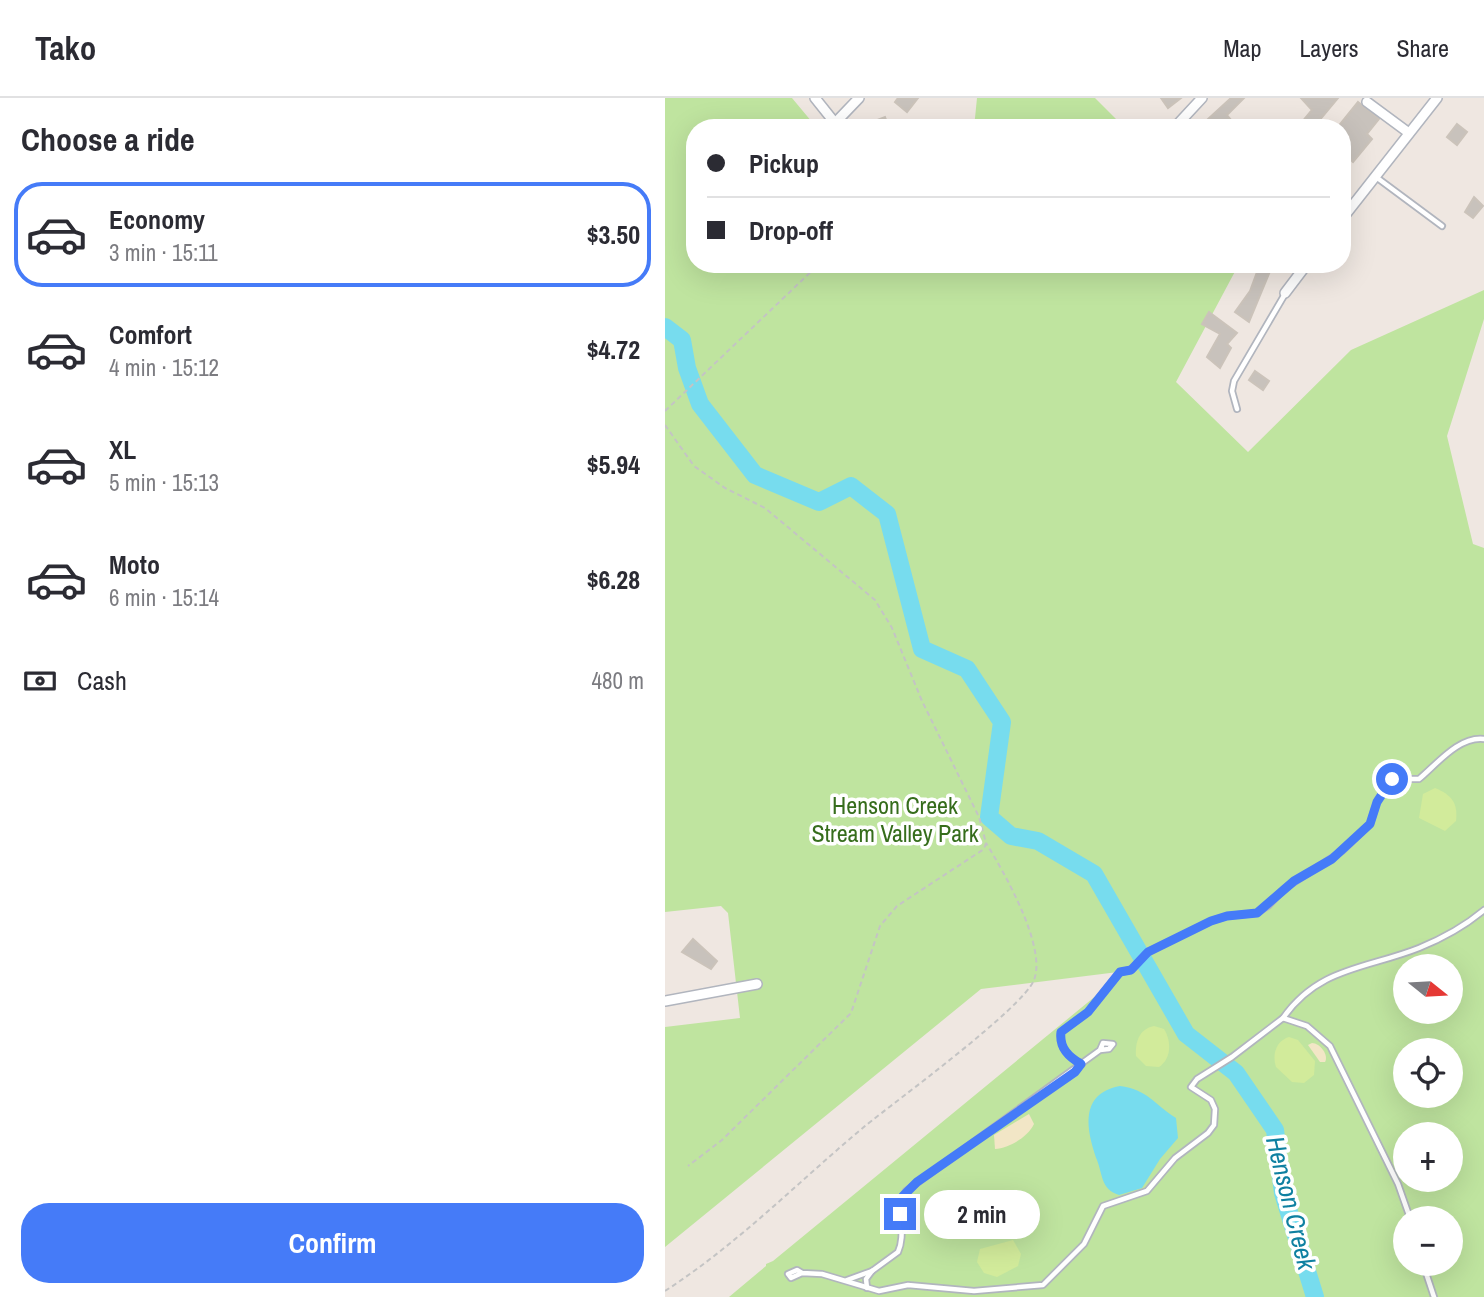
<!DOCTYPE html>
<meta charset="utf-8">
<style>
:root{--surface:#fff;--page:#f2f2f3;--text:#2b2b33;--muted:#7c7c81;--line:#e1e1e2;--accent:#457bf8}
body{margin:0;font-family:"Archivo Narrow",sans-serif;background:var(--page);color:var(--text);height:100vh;display:flex;flex-direction:column;font-size:26px;white-space:nowrap}
*{box-sizing:border-box;margin:0}
p{font-size:23px;color:var(--muted)}
.icon{flex:none;width:38px;height:38px;fill:none;stroke:currentColor;stroke-width:2;stroke-linecap:round;stroke-linejoin:round}
.map{position:relative;flex:1;overflow:hidden}
.drawer{display:flex;flex-direction:column;background:var(--surface);width:665px}
.drawer>*{flex:none}
.top-card{position:absolute;left:21px;top:21px;width:665px;height:154px;border-radius:28px;box-shadow:0 7px 28px #0002;display:grid;align-content:center;height:154px;padding:0 21px;background:var(--surface)}
.needle{width:46px;rotate:108deg}
.tools{position:absolute;left:728px;top:856px;display:grid;gap:14px}
.tools a{display:grid;place-items:center;width:70px;height:70px;border-radius:50%;background:var(--surface);box-shadow:0 7px 28px #0002;font-size:35px}
.end{position:absolute;width:32px;height:32px;margin:-16px;border:9px solid #457bf8;background:#fff;box-shadow:0 0 0 4px #fff}
.from{border-radius:50%}
.bubble{position:absolute;height:49px;border-radius:24px;background:var(--surface);box-shadow:0 7px 28px #0002;font-size:23px;font-weight:800;line-height:49px;text-align:center}
.top-card b{display:flex;align-items:center;gap:24px;height:66px;font-size:26px}
.top-card b+b{border-top:2px solid var(--line)}
.top-card i{width:18px;height:18px;background:var(--text)}
ul{padding:0;list-style:none}
li{display:flex;align-items:center;gap:21px;height:105px;margin:0 14px 10px;padding:0 7px;border:4px solid transparent;border-radius:28px}
li div{flex:1}
li b{display:block;font-size:26px}
li em{font-style:normal;font-weight:800}
li.current{border-color:var(--accent)}
li>.icon{width:63px;height:63px;stroke-width:1.5}
h2{padding:0 21px;font-size:32px;line-height:84px}
.pay{display:flex;align-items:center;gap:18px;height:77px;padding:0 21px;font-size:26px}
.pay p{margin-inline-start:auto}
.primary-button{display:flex;gap:14px;margin-top:auto;padding:14px 21px}
.primary-button a{flex:1;height:80px;border-radius:28px;background:var(--accent);color:#fff;font-size:28px;font-weight:800;line-height:80px;text-align:center}
header{display:flex;align-items:center;gap:42px;box-sizing:border-box;height:98px;padding:0 35px;background:var(--surface);border-bottom:2px solid var(--line)}
header strong{font-size:33px}
nav{display:flex;gap:38px;margin-inline-start:auto;font-size:24px}
main{display:flex;flex:1;min-height:0}
.map>svg:first-child{display:block}
.green{fill:#bfe49f;fill-rule:evenodd}
.sand{fill:#f2e6c6}
.pitch{fill:#d2eb9b}
.water{fill:#77dcee}
.lines{fill:none;stroke-linecap:round;stroke-linejoin:round}
.river{stroke:#77dcee;stroke-width:18}
.building{fill:#c8c2bc;stroke:#cbc3ba;stroke-width:2}
.lane-casing{stroke:#b1b5be;stroke-width:8}
.street-casing{stroke:#b1b5be;stroke-width:12}
.path{stroke:#c4c4c4;stroke-width:2;stroke-dasharray:5 3.5;stroke-linecap:butt}
.lane{stroke:#fff;stroke-width:4.5}
.street{stroke:#fff;stroke-width:9}
.route{stroke:#457bf8;stroke-width:9}
.labels{text-anchor:middle;stroke-width:7;stroke-linejoin:round;paint-order:stroke}
.park-label{font-size:24px;fill:#366d1c;stroke:#fff}
.water-label{font-size:26px;font-style:italic;fill:#0f80a1;stroke:#fff}
</style>
<header>
<strong>Tako</strong>
<nav><a>Map</a><a>Layers</a><a>Share</a></nav>
</header>
<main>
<section class="drawer">
<h2>Choose a ride</h2>
<ul>
<li class="current"><svg class="icon" aria-label="car" viewBox="0 0 24 24"><path d="M5 17H2v-5l4-1 3-4h7l3 4 3 1v5h-3M9 17h6M6 11h13"/><circle cx="7" cy="17" r="2"/><circle cx="17" cy="17" r="2"/></svg><div><b>Economy</b><p>3 min · 15:11</p></div><em>$3.50</em></li>
<li><svg class="icon" aria-label="car" viewBox="0 0 24 24"><path d="M5 17H2v-5l4-1 3-4h7l3 4 3 1v5h-3M9 17h6M6 11h13"/><circle cx="7" cy="17" r="2"/><circle cx="17" cy="17" r="2"/></svg><div><b>Comfort</b><p>4 min · 15:12</p></div><em>$4.72</em></li>
<li><svg class="icon" aria-label="car" viewBox="0 0 24 24"><path d="M5 17H2v-5l4-1 3-4h7l3 4 3 1v5h-3M9 17h6M6 11h13"/><circle cx="7" cy="17" r="2"/><circle cx="17" cy="17" r="2"/></svg><div><b>XL</b><p>5 min · 15:13</p></div><em>$5.94</em></li>
<li><svg class="icon" aria-label="car" viewBox="0 0 24 24"><path d="M5 17H2v-5l4-1 3-4h7l3 4 3 1v5h-3M9 17h6M6 11h13"/><circle cx="7" cy="17" r="2"/><circle cx="17" cy="17" r="2"/></svg><div><b>Moto</b><p>6 min · 15:14</p></div><em>$6.28</em></li>
</ul>
<div class="pay"><svg class="icon" aria-label="cash" viewBox="0 0 24 24"><path d="M3 7h18v10H3z"/><circle cx="12" cy="12" r="2"/></svg>Cash<p>480 m</p></div>
<div class="primary-button"><a>Confirm</a></div>
</section>
<div class="map">
<svg width="819" height="1199" viewBox="0 0 819 1199">
<rect width="100%" height="100%" fill="#efe7e1"/>
<g class="green">
<path d="M0,0h127l25,30h-122v136h544l-63,118 72,70 103,-102 133,-60v29l-37,117 26,108 11,4v749h-755l37,-31v-2l7,-3 353,-290 -145,18 -316,258v-220l75,-9 -12,-105 -7,-7 -56,6zM740,868h46v46h-46zM740,952h46v46h-46zM740,1036h46v46h-46zM740,1120h46v46h-46z"/>
<path d="M312,0h118l30,30h-151z"/>
</g>
<g class="sand">
<path d="M647,945c8,0 17,12 13,19h-5l-12,-17z"/>
<path d="M364,1016l5,10c-6,13 -25,24 -39,25l-1,-14z"/>
</g>
<g class="pitch">
<path d="M770,690c17,7 23,15 21,33l-11,10 -26,-13 4,-24z"/>
<path d="M489,928l10,3c8,13 7,30 -5,38l-13,-1 -10,-10c-1,-14 3,-27 18,-30z"/>
<path d="M624,939l9,3 17,21 -1,14 -10,8 -12,-1 -16,-15c-4,-13 0,-26 13,-30z"/>
<path d="M348,1142l8,14 -3,12 -21,11 -13,-4 -7,-11 3,-13z"/>
</g>
<path class="water" d="M455,988c27,3 35,19 56,32l2,20 -18,21 -18,29 -23,7c-18,-6 -16,-19 -22,-35 -10,-29 -19,-66 23,-74z"/>
<g class="lines">
<path class="river" d="M0,229l17,13 5,28 13,36 55,71 64,27 32,-16 36,28 35,135 45,20 35,53 -13,95 22,19 27,5 56,33 92,160 50,39 39,57 8,63 32,104"/>
</g>
<g class="building">
<path d="M233,0h20l-11,14 -12,-10z"/>
<path d="M496,0h20l-13,10z"/>
<path d="M566,0h13l-17,17 4,5 -8,8h-7l-8,-9z"/>
<path d="M636,0h37l-25,30h-16l15,-18z"/>
<path d="M693,4l21,17 -12,15 5,5 -19,23 -5,-5 -6,7v-36h-5z"/>
<path d="M220,19l4,11h-30v-1z"/>
<path d="M792,26l10,8 -10,13 -10,-8z"/>
<path d="M809,99l9,9 -10,12 -8,-6z"/>
<path d="M595,166h13l-24,58 -14,-10 15,-21z"/>
<path d="M544,214l28,21 -10,11 4,4 -11,20 -13,-11 13,-23 -18,-10z"/>
<path d="M590,273l14,10 -6,9 -14,-10z"/>
<path d="M28,841l24,22 -6,8 -29,-17z"/>
</g>
<g class="lines">
<defs>
<g id="lane">
<path d="M711,79l66,49"/>
<path d="M572,311l-5,-18 2,-10 51,-87"/>
<path d="M618,920c36,-51 83,-49 136,-70 22,-9 47,-23 65,-38"/>
<path d="M417,966c-13,-6 -23,-16 -21,-32l27,-20 32,-40 11,-2 17,-18 63,-31 16,-5 30,-3 11,-7 16,-17 58,-38 28,-27 7,-22 15,-23h27c18,-15 40,-43 65,-40"/>
<path d="M758,1166l11,33"/>
<path d="M137,1175l-5,-3 -9,4 3,4 11,-5 20,1 57,17 29,-6 66,6 69,-6 41,-41 19,-38 44,-15 28,-33 33,-25 6,-8 1,-16 -4,-9 -20,-13 6,-8 35,-22 51,-39 24,8 23,20 68,138 12,34"/>
<path d="M182,1182l25,-9 26,-19c9,-20 -3,-41 8,-61l194,-141 9,-1 4,-5 -10,-1 -3,7"/>
<path d="M202,1190l-1,-9 6,-8"/>
</g>
<g id="street">
<path d="M150,0l24,30"/>
<path d="M702,4l42,31"/>
<path d="M170,25l24,-25"/>
<path d="M511,28l26,-28"/>
<path d="M677,121l95,-121"/>
<path d="M620,195l22,-29"/>
<path d="M0,903l92,-17"/>
</g>
</defs>
<use href="#lane" class="lane-casing"/>
<use href="#street" class="street-casing"/>
<g class="path">
<path d="M0,313l152,-145 14,-2"/>
<path d="M0,327l29,41 31,22 40,20 110,92 17,28 30,73 57,116 7,26 -2,6 -87,57 -17,20 -29,87 -129,127 -34,26"/>
<path d="M0,1193c74,-48 133,-109 200,-165 31,-25 158,-118 169,-146 13,-33 -30,-108 -48,-137"/>
</g>
<use href="#lane" class="lane"/>
<use href="#street" class="street"/>
</g>
<g class="lines">
<path class="route" d="M235,1116l3,-18 14,-14 158,-110 6,-8c-12,-7 -22,-16 -20,-32l27,-20 32,-40 11,-2 17,-18 63,-31 16,-5 30,-3 37,-32 38,-22 38,-35 7,-22 15,-23"/>
</g>
<g class="labels">
<g class="park-label">
<text x="230" y="716">Henson Creek<tspan x="230" dy="28">Stream Valley Park</tspan></text>
</g>
<g class="water-label">
<text transform="translate(626 1105) rotate(76)" y="9">Henson Creek</text>
</g>
</g>
</svg>
<div class="tools">
<a><svg class="needle" viewBox="-14 -14 28 28"><path d="M0-13l5 13h-10z" fill="#e53935"/><path d="M0 13l5-13h-10z" fill="#7c7c81"/></svg></a>
<a><svg class="icon" aria-label="locate" viewBox="0 0 24 24"><circle cx="12" cy="12" r="6"/><path d="M12 2v4M12 18v4M2 12h4M18 12h4"/></svg></a>
<a>+</a>
<a>−</a>
</div>
<i class="end from" style="left:727px;top:681px"></i>
<i class="end" style="left:235px;top:1116px"></i>
<div class="bubble" style="left:259px;top:1092px;width:116px">2 min</div>
<div class="top-card">
<b><i class="from"></i>Pickup</b>
<b><i></i>Drop-off</b>
</div>
</div>
</main>
